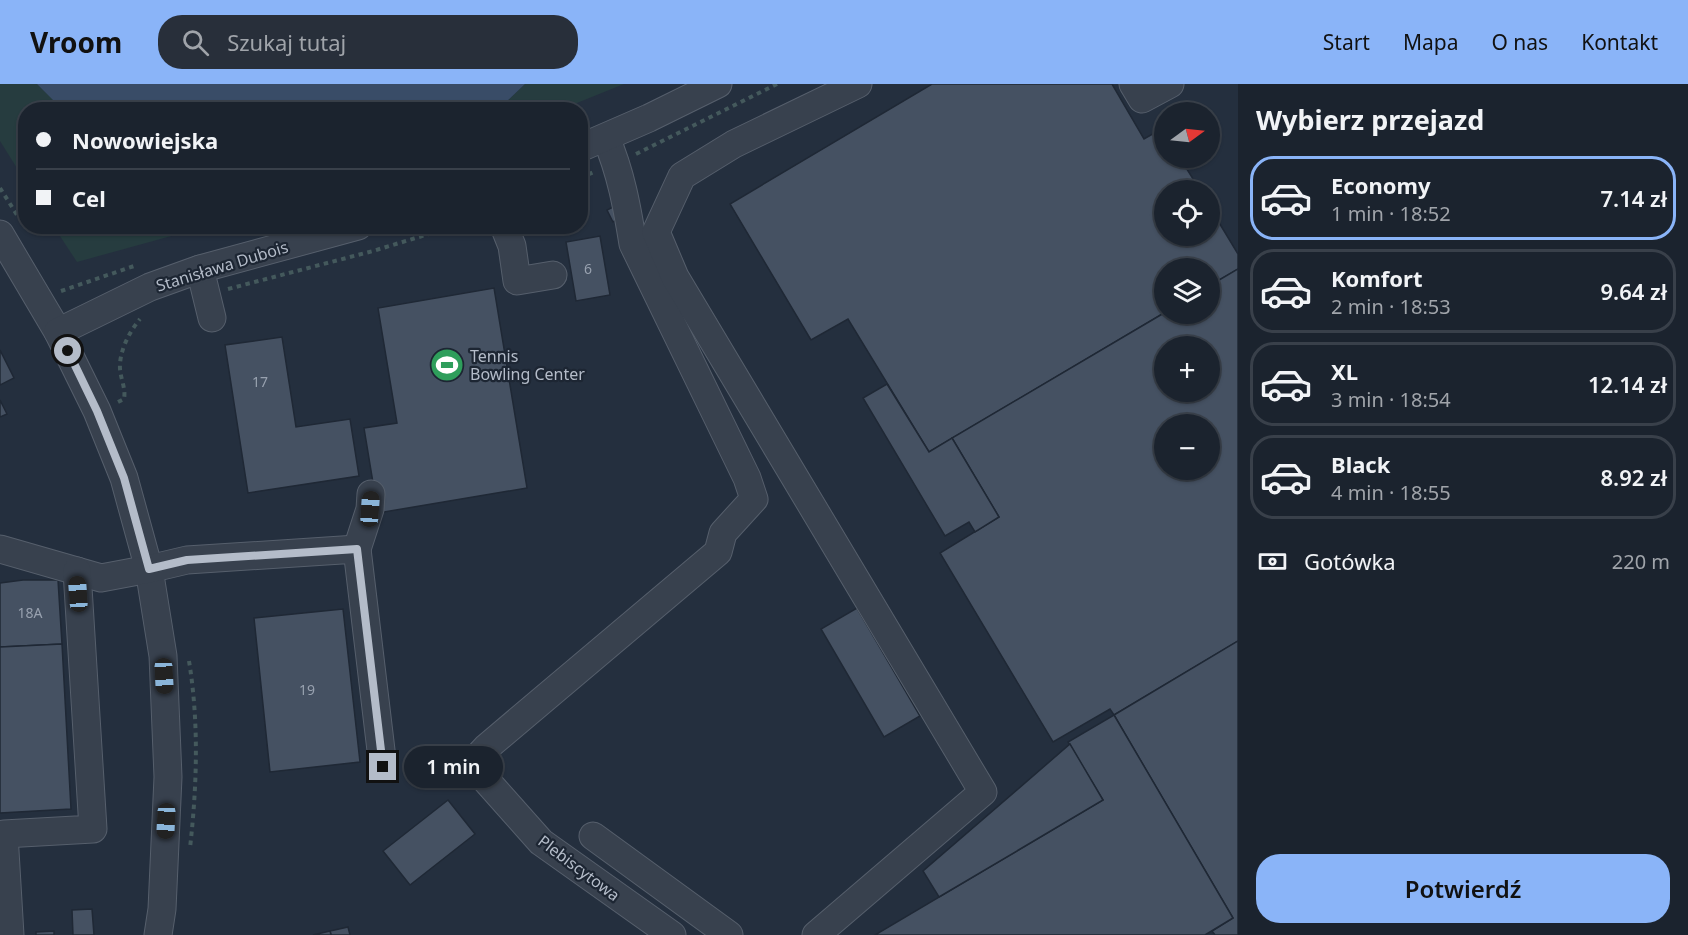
<!DOCTYPE html>
<html lang="pl">
<meta charset="utf-8">
<style>
:root{--surface:#1b232e;--page:#282f3a;--text:#f1f3f6;--muted:#a0a4aa;--line:#39404a;--accent:#8ab4f8}
body{margin:0;font-family:"Noto Sans",sans-serif;background:var(--page);color:var(--text);height:100vh;display:flex;flex-direction:column;font-size:22px;white-space:nowrap}
*{box-sizing:border-box;margin:0}
p{font-size:20px;color:var(--muted)}
.icon{flex:none;width:33px;height:33px;fill:none;stroke:currentColor;stroke-width:2;stroke-linecap:round;stroke-linejoin:round}
.map{position:relative;flex:1;overflow:hidden}
.side{display:flex;flex-direction:column;background:var(--surface);width:450px}
.side>*{flex:none}
.hud{position:absolute;left:18px;top:18px;width:570px;height:132px;border-radius:24px;box-shadow:0 2px 4px #0004,0 0 0 2px var(--line);display:grid;align-content:center;height:132px;padding:0 18px;background:var(--surface)}
.needle{width:39px;rotate:75deg}
.controls{position:absolute;left:1154px;top:18px;display:grid;gap:12px}
.controls a{display:grid;place-items:center;width:66px;height:66px;border-radius:50%;background:var(--surface);box-shadow:0 2px 4px #0004,0 0 0 2px var(--line);font-size:30px}
.end{position:absolute;width:27px;height:27px;margin:-14px;border:8px solid #b4bcc9;background:#111;box-shadow:0 0 0 3px #111}
.from{border-radius:50%}
.bubble{position:absolute;height:42px;border-radius:21px;background:var(--surface);box-shadow:0 2px 4px #0004,0 0 0 2px var(--line);font-size:20px;font-weight:600;line-height:42px;text-align:center}
.car{position:absolute;width:18px;height:36px;margin:-18px -9px;border-radius:8px;box-shadow:0 0 4px 2px #0007;background:linear-gradient(#222 24%,#8ab4d8 0 40%,#222 0 76%,#8ab4d8 0 86%,#222 0)}
.hud b{display:flex;align-items:center;gap:21px;height:57px;font-size:22px}
.hud b+b{border-top:2px solid var(--line)}
.hud i{width:15px;height:15px;background:var(--text)}
ul{padding:0;list-style:none}
li{display:flex;align-items:center;gap:18px;height:84px;margin:0 12px 9px;padding:0 6px;border:3px solid var(--line);border-radius:24px}
li div{flex:1}
li b{display:block;font-size:22px}
li em{font-style:normal;font-weight:600}
li.current{border-color:var(--accent)}
li>.icon{width:54px;height:54px;stroke-width:1.5}
h2{padding:0 18px;font-size:27px;line-height:72px}
.pay{display:flex;align-items:center;gap:15px;height:66px;padding:0 18px;font-size:22px}
.pay p{margin-inline-start:auto}
.button{display:flex;gap:12px;margin-top:auto;padding:12px 18px}
.button a{flex:1;height:69px;border-radius:24px;background:var(--accent);color:#111;font-size:24px;font-weight:600;line-height:69px;text-align:center}
header{display:flex;align-items:center;gap:36px;box-sizing:border-box;height:84px;padding:0 30px;background:var(--accent);color:#111}
header strong{font-size:28px}
nav{display:flex;gap:33px;margin-inline-start:auto;font-size:21px}
.search{width:420px;height:54px;background:var(--page);display:flex;align-items:center;gap:15px;box-sizing:border-box;padding:0 21px;border-radius:24px;color:var(--muted);font-size:22px}
main{display:flex;flex:1;min-height:0}
.map>svg:first-child{display:block}
.green{fill:#263c3f}
.water{fill:#394c67}
.building{fill:#455162;stroke:#1f2835;stroke-width:1.5;fill-rule:evenodd}
.lines{fill:none;stroke-linecap:round;stroke-linejoin:round}
.minor-casing{stroke:#565f6c;stroke-width:29}
.path{stroke:#44595c;stroke-width:4;stroke-dasharray:4.5 4.5;stroke-linecap:butt}
.minor{stroke:#38414e;stroke-width:27}
.route{stroke:#b4bcc9;stroke-width:8}
.labels{text-anchor:middle;stroke-width:4.5;stroke-linejoin:round;paint-order:stroke}
.number-label{font-size:14px;fill:#98a1af}
.street-label{font-size:16px;fill:#b4bcc9;stroke:#1d2633}
.poi-label{font-size:16px;fill:#b4bcc9;stroke:#1d2633;text-anchor:start}
</style>
<header>
<strong>Vroom</strong>
<div class="search"><svg class="icon" aria-label="search" viewBox="0 0 24 24"><circle cx="10" cy="10" r="6"/><path d="M15 15l6 6"/></svg>Szukaj tutaj</div>
<nav><a>Start</a><a>Mapa</a><a>O nas</a><a>Kontakt</a></nav>
</header>
<main>
<div class="map">
<svg width="1238" height="851" viewBox="0 0 1238 851">
<rect width="100%" height="100%" fill="#242f3e"/>
<g class="green">
<path d="M0,0h37l26,25 -37,1 -1,71 -25,-40z"/>
<path d="M525,0h99l-62,25 -83,1 24,-5z"/>
<path d="M54,143h150l-127,35z"/>
</g>
<path class="water" d="M37,0h488l-22,21 -25,4 -415,1z"/>
<g class="building">
<path d="M932,0h180l32,55 19,-11 1,30h16l20,32h-36v46h45v-30l29,48v15l-29,17v-18h-45v45l-235,139 -81,-133 -37,21 -81,-136z"/>
<path d="M615,122l5,12 -7,4 -6,-12z"/>
<path d="M600,152l10,59 -34,6 -10,-59z"/>
<path d="M1238,185v372l-124,74 -4,-6 -57,33 -113,-189 59,-36 -47,-79 212,-125 45,1v-28zM1164,262h45v46h-45zM1164,340h45v46h-45z"/>
<path d="M494,204l33,200 -149,25 -14,-85 33,-5 -19,-115z"/>
<path d="M282,253l14,90 54,-8 9,57 -111,17 -23,-148z"/>
<path d="M0,266l14,28 -14,7z"/>
<path d="M887,300l42,68 23,-14 47,79 -24,15 -6,-10 -24,14 -82,-138z"/>
<path d="M0,316l7,14 -7,3z"/>
<path d="M23,496h35l4,64 -62,3v-64z"/>
<path d="M857,524l63,108 -36,21 -63,-108z"/>
<path d="M343,525l17,153 -90,10 -16,-154z"/>
<path d="M1238,557v294h-23l-3,-4 21,-13 -119,-203z"/>
<path d="M62,560l9,165 -71,4v-166z"/>
<path d="M1114,631l119,203 -28,17h-330l228,-135 -35,-58z"/>
<path d="M1070,660l33,56 -164,97 -16,-26z"/>
<path d="M448,716l27,34 -65,51 -27,-34z"/>
<path d="M92,825l2,26h-21l-1,-25z"/>
<path d="M348,843l2,8h-19l-1,-4z"/>
<path d="M54,847v4h-18v-3z"/>
<path d="M330,847l1,4h-18z"/>
</g>
<g class="lines">
<defs>
<g id="minor">
<path d="M1133,0l9,15 28,-15"/>
<path d="M606,54c15,35 21,69 27,106l114,234 7,21 -31,34 -5,19 -231,195 -14,15 12,17 56,63 131,93"/>
<path d="M580,64l69,-30 69,-34"/>
<path d="M504,142l8,20 5,35 36,-6"/>
<path d="M0,150l58,98 39,79 27,67 25,91 14,87 5,121 -6,132 -4,26"/>
<path d="M200,185l12,49"/>
<path d="M58,248l92,-45 50,-18 158,-43"/>
<path d="M0,465l101,29 48,-9 38,-9 170,-11 26,218"/>
<path d="M357,465l13,-40 1,-15"/>
<path d="M593,752l136,99"/>
<path d="M10,851l-6,-101 89,-5 -16,-258"/>
<path d="M816,851l167,-143 -308,-515 -19,-45 26,-56 52,-32 124,-60"/>
</g>
</defs>
<use href="#minor" class="minor-casing"/>
<g class="path">
<path d="M636,70l141,-70"/>
<path d="M580,94l14,-6"/>
<path d="M0,104l19,30"/>
<path d="M228,205l145,-38 82,-25"/>
<path d="M61,207l76,-26"/>
<path d="M118,318l6,-3c2,-10 -3,-19 -4,-30 -1,-17 9,-37 20,-50"/>
<path d="M189,577c10,61 8,125 1,187"/>
</g>
<use href="#minor" class="minor"/>
</g>
<g class="lines">
<path class="route" d="M68,267l29,60 27,67 25,91 38,-9 170,-11 26,218"/>
</g>
<defs>
<symbol id="stadium-disc" viewBox="-11 -11 22 22"><circle r="9.5" fill="#2e9e5b" stroke="#1d2633"/><path d="M0-5a6.5 5 0 1 0 0 10a6.5 5 0 1 0 0-10ZM-3.5-1.8h7v3.6h-7Z" fill="#fff"/></symbol>
</defs>
<g fill-rule="evenodd">
<use href="#stadium-disc" x="428" y="262" width="38" height="38"/>
</g>
<g class="labels">
<g class="number-label">
<text x="588" y="190">6</text>
<text x="260" y="303">17</text>
<text x="30" y="534">18A</text>
<text x="307" y="611">19</text>
</g>
<g class="street-label">
<text transform="translate(222 182) rotate(-17)" y="6">Stanisława Dubois</text>
<text transform="translate(579 784) rotate(37)" y="6">Plebiscytowa</text>
</g>
<g class="poi-label">
<text x="470" y="278">Tennis<tspan x="470" dy="18">Bowling Center</tspan></text>
</g>
</g>
</svg>
<div class="controls">
<a><svg class="needle" viewBox="-14 -14 28 28"><path d="M0-13l5 13h-10z" fill="#e53935"/><path d="M0 13l5-13h-10z" fill="#a0a4aa"/></svg></a>
<a><svg class="icon" aria-label="locate" viewBox="0 0 24 24"><circle cx="12" cy="12" r="6"/><path d="M12 2v4M12 18v4M2 12h4M18 12h4"/></svg></a>
<a><svg class="icon" aria-label="layers" viewBox="0 0 24 24"><path d="M12 4l9 5-9 5-9-5zM3 14l9 5 9-5"/></svg></a>
<a>+</a>
<a>−</a>
</div>
<i class="end from" style="left:68px;top:267px"></i>
<i class="end" style="left:383px;top:683px"></i>
<div class="bubble" style="left:404px;top:662px;width:99px">1 min</div>
<i class="car" style="left:370px;top:425px;rotate:4deg"></i>
<i class="car" style="left:78px;top:510px;rotate:356deg"></i>
<i class="car" style="left:164px;top:592px;rotate:177deg"></i>
<i class="car" style="left:166px;top:737px;rotate:183deg"></i>
<div class="hud">
<b><i class="from"></i>Nowowiejska</b>
<b><i></i>Cel</b>
</div>
</div>
<section class="side">
<h2>Wybierz przejazd</h2>
<ul>
<li class="current"><svg class="icon" aria-label="car" viewBox="0 0 24 24"><path d="M5 17H2v-5l4-1 3-4h7l3 4 3 1v5h-3M9 17h6M6 11h13"/><circle cx="7" cy="17" r="2"/><circle cx="17" cy="17" r="2"/></svg><div><b>Economy</b><p>1 min · 18:52</p></div><em>7.14 zł</em></li>
<li><svg class="icon" aria-label="car" viewBox="0 0 24 24"><path d="M5 17H2v-5l4-1 3-4h7l3 4 3 1v5h-3M9 17h6M6 11h13"/><circle cx="7" cy="17" r="2"/><circle cx="17" cy="17" r="2"/></svg><div><b>Komfort</b><p>2 min · 18:53</p></div><em>9.64 zł</em></li>
<li><svg class="icon" aria-label="car" viewBox="0 0 24 24"><path d="M5 17H2v-5l4-1 3-4h7l3 4 3 1v5h-3M9 17h6M6 11h13"/><circle cx="7" cy="17" r="2"/><circle cx="17" cy="17" r="2"/></svg><div><b>XL</b><p>3 min · 18:54</p></div><em>12.14 zł</em></li>
<li><svg class="icon" aria-label="car" viewBox="0 0 24 24"><path d="M5 17H2v-5l4-1 3-4h7l3 4 3 1v5h-3M9 17h6M6 11h13"/><circle cx="7" cy="17" r="2"/><circle cx="17" cy="17" r="2"/></svg><div><b>Black</b><p>4 min · 18:55</p></div><em>8.92 zł</em></li>
</ul>
<div class="pay"><svg class="icon" aria-label="cash" viewBox="0 0 24 24"><path d="M3 7h18v10H3z"/><circle cx="12" cy="12" r="2"/></svg>Gotówka<p>220 m</p></div>
<div class="button"><a>Potwierdź</a></div>
</section>
</main>
